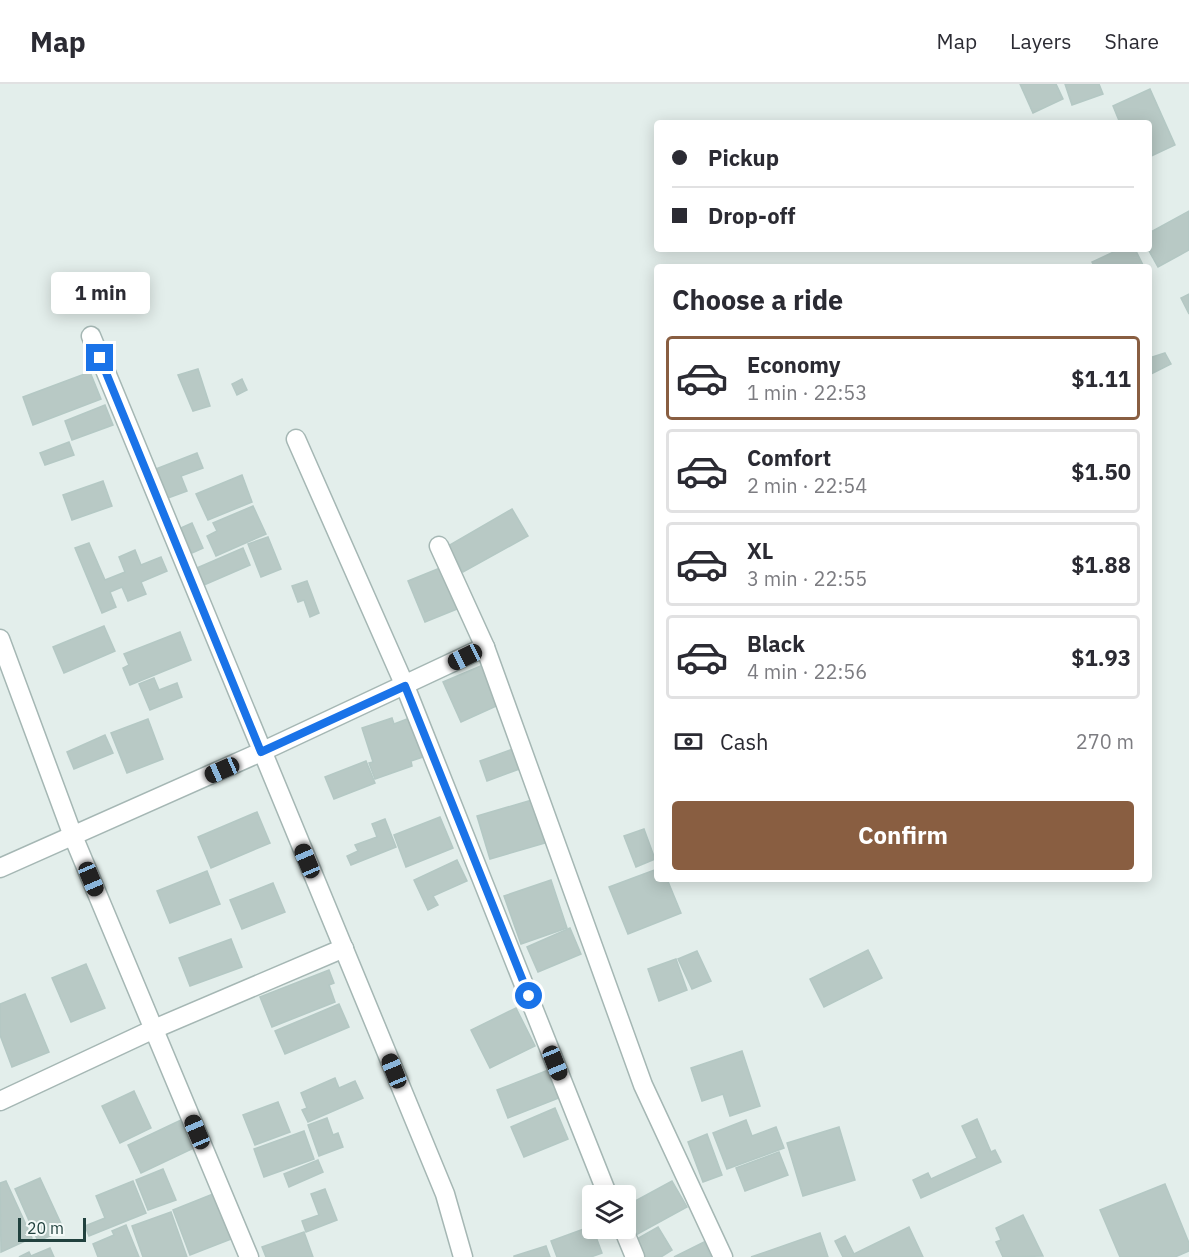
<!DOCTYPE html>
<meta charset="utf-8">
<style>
:root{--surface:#fff;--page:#f7f7f7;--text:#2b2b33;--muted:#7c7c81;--line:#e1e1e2;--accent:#895e41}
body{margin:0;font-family:"IBM Plex Sans",sans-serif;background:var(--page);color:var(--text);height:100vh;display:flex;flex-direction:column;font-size:22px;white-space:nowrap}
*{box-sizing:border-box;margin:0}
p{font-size:20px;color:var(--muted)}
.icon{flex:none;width:33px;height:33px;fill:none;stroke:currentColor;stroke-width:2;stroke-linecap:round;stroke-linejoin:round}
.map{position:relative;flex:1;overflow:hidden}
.details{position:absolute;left:654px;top:180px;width:498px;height:618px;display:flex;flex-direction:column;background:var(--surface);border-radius:6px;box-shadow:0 3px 15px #0003}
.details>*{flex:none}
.top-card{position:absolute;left:654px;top:36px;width:498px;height:132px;border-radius:6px;box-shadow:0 3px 15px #0003;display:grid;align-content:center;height:132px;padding:0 18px;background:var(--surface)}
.fabs{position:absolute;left:582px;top:1101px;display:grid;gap:12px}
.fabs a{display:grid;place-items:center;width:54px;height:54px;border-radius:6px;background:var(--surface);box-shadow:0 3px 15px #0003;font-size:30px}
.scale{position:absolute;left:18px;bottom:15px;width:68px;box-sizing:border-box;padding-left:6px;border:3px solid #21413e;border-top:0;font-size:16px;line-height:21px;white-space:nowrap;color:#21413e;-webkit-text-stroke:4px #f4faf8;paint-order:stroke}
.end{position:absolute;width:27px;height:27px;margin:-14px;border:8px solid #1a73e8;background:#fff;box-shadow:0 0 0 3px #fff}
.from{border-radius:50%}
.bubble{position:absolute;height:42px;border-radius:6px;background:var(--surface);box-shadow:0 3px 15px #0003;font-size:20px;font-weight:700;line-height:42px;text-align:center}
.car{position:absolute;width:18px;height:36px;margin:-18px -9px;border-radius:8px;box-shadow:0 0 4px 2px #0007;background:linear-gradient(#222 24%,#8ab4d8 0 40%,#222 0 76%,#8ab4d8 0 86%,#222 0)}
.top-card b{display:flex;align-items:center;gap:21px;height:57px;font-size:22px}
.top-card b+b{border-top:2px solid var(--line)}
.top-card i{width:15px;height:15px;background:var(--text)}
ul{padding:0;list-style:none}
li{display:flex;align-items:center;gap:18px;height:84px;margin:0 12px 9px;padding:0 6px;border:3px solid var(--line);border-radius:6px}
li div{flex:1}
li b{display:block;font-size:22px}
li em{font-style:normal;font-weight:700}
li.on{border-color:var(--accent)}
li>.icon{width:54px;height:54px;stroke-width:1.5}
h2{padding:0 18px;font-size:27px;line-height:72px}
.pay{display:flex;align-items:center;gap:15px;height:66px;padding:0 18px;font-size:22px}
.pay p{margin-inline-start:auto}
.primary-button{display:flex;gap:12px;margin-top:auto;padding:12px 18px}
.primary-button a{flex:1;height:69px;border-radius:6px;background:var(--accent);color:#fff;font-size:24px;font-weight:700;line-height:69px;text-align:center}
header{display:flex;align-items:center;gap:36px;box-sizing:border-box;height:84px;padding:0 30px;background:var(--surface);border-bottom:2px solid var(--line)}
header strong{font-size:28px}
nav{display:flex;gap:33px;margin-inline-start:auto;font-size:21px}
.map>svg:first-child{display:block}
.building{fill:#b8c9c5;stroke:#b4c8c4;stroke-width:1.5}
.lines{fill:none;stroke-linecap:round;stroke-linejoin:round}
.street-casing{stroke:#a5b7b4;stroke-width:21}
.street{stroke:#fff;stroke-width:18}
.route{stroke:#1a73e8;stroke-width:8}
</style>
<header>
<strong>Map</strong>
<nav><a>Map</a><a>Layers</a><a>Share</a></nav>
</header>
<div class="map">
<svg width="1189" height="1173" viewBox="0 0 1189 1173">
<rect width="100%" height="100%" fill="#e3eeeb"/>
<g class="building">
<path d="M1020,0h36l7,15 -30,14z"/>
<path d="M1065,0h34l4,10 -31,11z"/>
<path d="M1150,5l25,56 -26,12v-34h-29l-7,-17z"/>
<path d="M1189,127v39l-31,17 -10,-18 1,-16z"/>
<path d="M1120,165h15l9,18h-49l-3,-5z"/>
<path d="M1189,210v20l-8,-16z"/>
<path d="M1165,269l6,11 -22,11v-17z"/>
<path d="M198,285l12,37 -17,5 -15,-36z"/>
<path d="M90,288l11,27 -68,26 -10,-28z"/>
<path d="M242,295l5,11 -10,5 -5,-11z"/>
<path d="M105,321l8,20 -41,15 -7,-19z"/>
<path d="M69,358l5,13 -29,10 -5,-12z"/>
<path d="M197,369l6,15 -22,8 6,15 -19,7 -12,-29z"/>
<path d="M242,391l10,27 -44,18 -12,-26z"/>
<path d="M103,397l9,25 -40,14 -9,-25z"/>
<path d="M253,422l13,28 -50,22 -9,-20 10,-5 -4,-8z"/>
<path d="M512,425l16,27 -65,36 -15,-26z"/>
<path d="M192,439l11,25 -11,5 -11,-25z"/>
<path d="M268,453l13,32 -20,8 -13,-33z"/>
<path d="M89,459l16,37 20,-8 -6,-15 16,-7 6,15 20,-8 6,14 -26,11 5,12 -18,7 -6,-14 -12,5 6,15 -14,6 -27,-65z"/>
<path d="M243,464l7,17 -46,20 -7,-17z"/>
<path d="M440,484l17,41 -32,13 -17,-41z"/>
<path d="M307,497l12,32 -9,4 -6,-17 -6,2 -6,-16z"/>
<path d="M104,542l11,25 -51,22 -11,-26z"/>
<path d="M180,548l11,28 -61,25 -7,-17 6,-3 -5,-11z"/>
<path d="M483,581l18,39 -40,18 -18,-40z"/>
<path d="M154,594l5,12 18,-7 5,14 -32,13 -11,-26z"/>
<path d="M415,632l14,39 -18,6 1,5 -37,13 -6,-16 4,-1 -11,-34 30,-10 2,6z"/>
<path d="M148,635l15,40 -36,14 -16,-40z"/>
<path d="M105,651l8,18 -39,16 -7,-17z"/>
<path d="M518,663l7,20 -38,14 -7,-20z"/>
<path d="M366,677l9,22 -41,16 -9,-22z"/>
<path d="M532,716l13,43 -55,16 -13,-43z"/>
<path d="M257,728l13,31 -59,25 -13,-31z"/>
<path d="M440,733l13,31 -47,19 -12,-32z"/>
<path d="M385,735l11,28 -45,18 -4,-9 11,-5 -3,-6 22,-8 -5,-13z"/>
<path d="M644,745l11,30 -19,8 -12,-31z"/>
<path d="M457,776l10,21 -34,15 5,9 -10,5 -14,-30z"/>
<path d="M657,785v10h10l14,34 -53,21 -19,-47z"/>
<path d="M207,787l13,33 -50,19 -13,-32z"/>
<path d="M551,796l16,48 -46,16 -17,-48z"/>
<path d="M273,799l12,29 -43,17 -12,-29z"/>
<path d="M570,844l11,26 -43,18 -11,-25z"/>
<path d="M231,855l11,28 -52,19 -11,-28z"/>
<path d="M868,866l14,28 -58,29 -14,-28z"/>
<path d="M697,867l14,30 -19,8 -14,-30z"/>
<path d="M676,875l11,31 -28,11 -11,-32z"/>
<path d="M86,880l19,44 -34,14 -19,-44z"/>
<path d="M329,886l5,13 -5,2 6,17 -63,25 -12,-30z"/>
<path d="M25,910l24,58 -37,15 -12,-32v-31z"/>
<path d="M339,920l10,23 -64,27 -10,-23z"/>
<path d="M516,924l19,38 -45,22 -19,-38z"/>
<path d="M742,967l18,55 -30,10 -7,-22 -21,7 -11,-33z"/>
<path d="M551,985l10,28 -53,21 -11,-28z"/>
<path d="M335,994l4,10 16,-7 8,17 -55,24 -6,-12 5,-2 -6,-15z"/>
<path d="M134,1007l17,37 -31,15 -18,-37z"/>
<path d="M278,1018l12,30 -35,13 -12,-30z"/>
<path d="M555,1024l13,31 -44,18 -13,-30z"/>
<path d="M327,1034l6,17 5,-2 5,14 -24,9 -11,-31z"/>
<path d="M977,1035l14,33 4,-2 6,12 -80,36 -8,-18 15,-7 3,6 46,-21 -15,-32z"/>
<path d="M181,1036l13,28 -53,25 -13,-28z"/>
<path d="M746,1036l6,16 24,-9 8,21 -57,21 -14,-36z"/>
<path d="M839,1043l16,53 -52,16 -16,-53z"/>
<path d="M304,1047l10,28 -50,18 -10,-28z"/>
<path d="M707,1050l15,41 -19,7 -15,-40z"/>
<path d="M779,1068l9,23 -43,16 -9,-23z"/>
<path d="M318,1076l5,12 -34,15 -5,-13z"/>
<path d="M163,1085l13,31 -28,10 -12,-30z"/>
<path d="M40,1094l24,52 -26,11 -23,-52z"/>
<path d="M6,1097l26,57 -31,14 -1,-69z"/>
<path d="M133,1097l13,32 -57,23 -4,-10 20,-8 -9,-22z"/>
<path d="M672,1097l15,26 -53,29 -8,-16v-14z"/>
<path d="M1165,1100l24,59v8l-14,6h-55l-20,-47z"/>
<path d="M325,1105l12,31 -31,12 -4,-11 17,-6 -8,-21z"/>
<path d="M213,1110l18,45 -41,16 -17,-45z"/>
<path d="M171,1128l16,45h-44l-11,-31z"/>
<path d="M1023,1131l20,41 -40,1 -7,-15 5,-2 -5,-12z"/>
<path d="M126,1141l13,32h-41l-5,-13 21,-9 -2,-4z"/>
<path d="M592,1142l10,27 -11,4h-34l-6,-16z"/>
<path d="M658,1143l14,23 -11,7h-16l-10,-17z"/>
<path d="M909,1143l14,30h-80l-8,-16 10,-5 9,18z"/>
<path d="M304,1148l9,25h-47l-4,-10z"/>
<path d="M820,1149l8,24h-77z"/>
<path d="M704,1158l7,15h-37z"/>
<path d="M546,1162l4,11h-36v-1z"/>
<path d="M50,1164l4,9h-35l10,-5 2,4z"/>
</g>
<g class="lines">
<defs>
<g id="street">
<path d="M91,252l354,858 18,63"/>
<path d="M296,355l109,247 203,510"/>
<path d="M439,462l46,101 158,438 80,172"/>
<path d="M0,555l73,197 176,421"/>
<path d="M0,784l261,-116 224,-105"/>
<path d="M0,1017l154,-72 190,-81"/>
<path d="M623,1144l12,29"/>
</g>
</defs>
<use href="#street" class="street-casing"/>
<use href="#street" class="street"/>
</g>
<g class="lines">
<path class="route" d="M100,274l161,394 144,-66 124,310"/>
</g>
</svg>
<div class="fabs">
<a><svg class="icon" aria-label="layers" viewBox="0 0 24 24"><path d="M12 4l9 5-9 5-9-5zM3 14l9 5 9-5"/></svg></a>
</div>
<div class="scale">20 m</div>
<i class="end from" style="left:529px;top:912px"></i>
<i class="end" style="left:100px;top:274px"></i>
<div class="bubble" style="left:51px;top:188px;width:99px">1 min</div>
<i class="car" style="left:465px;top:573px;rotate:244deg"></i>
<i class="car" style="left:222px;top:686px;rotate:246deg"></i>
<i class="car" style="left:307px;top:777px;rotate:337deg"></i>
<i class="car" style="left:91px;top:795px;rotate:157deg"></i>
<i class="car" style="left:555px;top:979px;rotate:158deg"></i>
<i class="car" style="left:394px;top:987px;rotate:338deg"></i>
<i class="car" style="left:197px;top:1048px;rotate:337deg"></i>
<div class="top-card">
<b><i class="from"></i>Pickup</b>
<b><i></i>Drop-off</b>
</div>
<section class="details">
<h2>Choose a ride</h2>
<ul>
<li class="on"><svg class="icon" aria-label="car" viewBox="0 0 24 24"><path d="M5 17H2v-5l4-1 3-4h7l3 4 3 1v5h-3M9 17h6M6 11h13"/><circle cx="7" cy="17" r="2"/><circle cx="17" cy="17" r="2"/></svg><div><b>Economy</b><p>1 min · 22:53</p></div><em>$1.11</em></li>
<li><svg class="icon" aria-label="car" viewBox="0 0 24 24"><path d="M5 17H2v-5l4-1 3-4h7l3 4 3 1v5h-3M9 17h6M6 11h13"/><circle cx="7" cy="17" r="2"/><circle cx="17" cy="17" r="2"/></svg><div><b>Comfort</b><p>2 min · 22:54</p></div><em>$1.50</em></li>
<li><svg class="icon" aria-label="car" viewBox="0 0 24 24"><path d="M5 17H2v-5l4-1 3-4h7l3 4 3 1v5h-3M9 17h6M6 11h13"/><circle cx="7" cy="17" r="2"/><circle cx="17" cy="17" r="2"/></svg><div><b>XL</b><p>3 min · 22:55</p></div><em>$1.88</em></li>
<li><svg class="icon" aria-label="car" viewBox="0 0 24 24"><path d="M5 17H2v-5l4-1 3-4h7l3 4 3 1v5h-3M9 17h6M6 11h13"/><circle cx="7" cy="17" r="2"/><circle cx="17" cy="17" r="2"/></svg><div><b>Black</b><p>4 min · 22:56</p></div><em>$1.93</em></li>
</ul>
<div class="pay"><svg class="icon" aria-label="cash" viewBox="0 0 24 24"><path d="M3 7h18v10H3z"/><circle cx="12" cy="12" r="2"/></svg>Cash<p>270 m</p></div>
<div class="primary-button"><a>Confirm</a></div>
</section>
</div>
